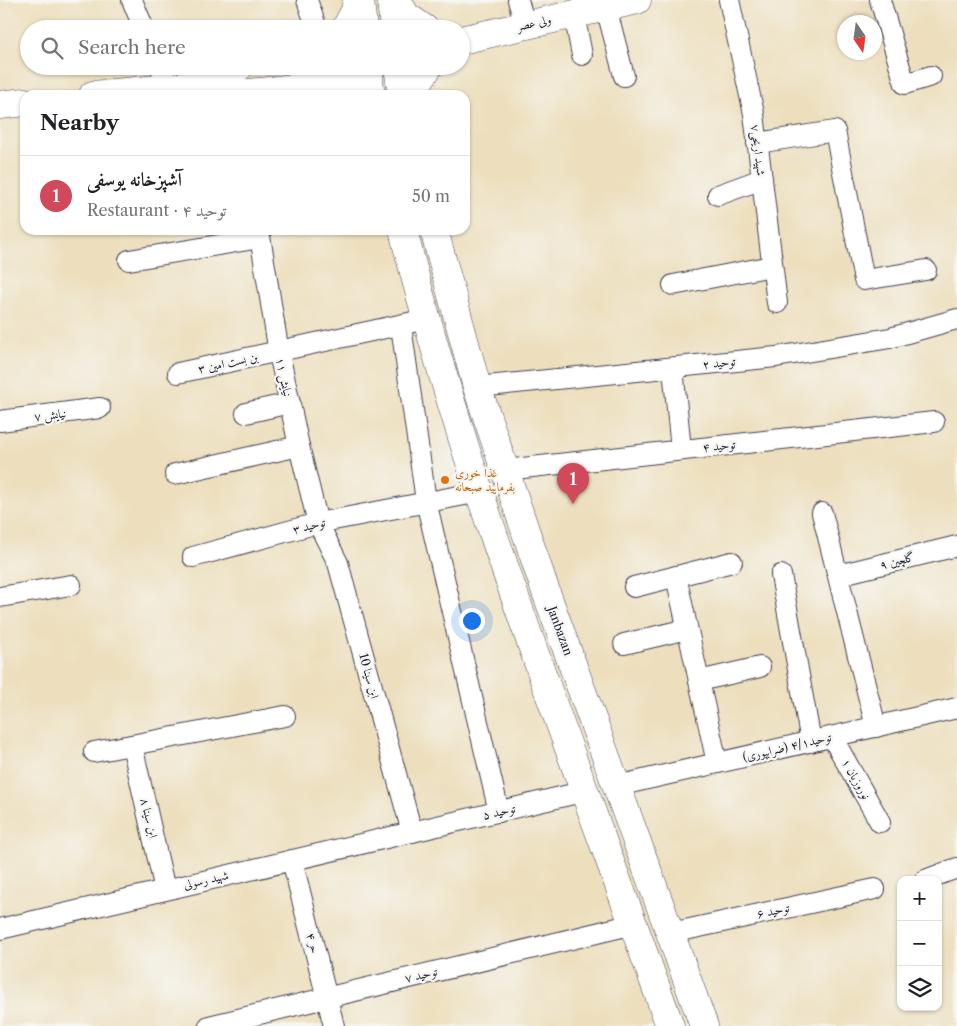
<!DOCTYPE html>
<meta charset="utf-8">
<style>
:root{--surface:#fff;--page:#f6f6f6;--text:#202124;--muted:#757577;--line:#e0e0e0;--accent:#d1495b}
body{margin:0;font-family:"Libre Caslon Text",Amiri,serif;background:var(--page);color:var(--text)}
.controls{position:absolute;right:15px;bottom:15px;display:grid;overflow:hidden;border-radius:10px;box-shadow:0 1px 4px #0004}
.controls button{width:45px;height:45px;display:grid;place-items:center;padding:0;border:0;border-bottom:1px solid var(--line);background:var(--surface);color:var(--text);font:25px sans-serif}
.compass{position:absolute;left:837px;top:15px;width:45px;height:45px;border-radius:50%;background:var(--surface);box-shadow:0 1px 4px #0004;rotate:167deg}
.you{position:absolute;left:471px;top:620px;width:18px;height:18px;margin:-12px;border:4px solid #fff;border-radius:50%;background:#1a73e8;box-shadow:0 0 0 8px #1a73e833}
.badge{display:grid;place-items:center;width:32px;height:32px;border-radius:50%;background:var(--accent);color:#fff;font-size:16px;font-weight:700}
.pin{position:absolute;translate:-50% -41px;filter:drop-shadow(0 1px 2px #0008)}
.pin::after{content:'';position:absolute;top:26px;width:18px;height:15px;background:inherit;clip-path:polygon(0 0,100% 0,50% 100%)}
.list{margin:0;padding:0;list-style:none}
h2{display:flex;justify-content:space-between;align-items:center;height:65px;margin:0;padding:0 20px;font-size:21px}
h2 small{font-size:16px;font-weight:400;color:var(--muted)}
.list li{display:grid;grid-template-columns:32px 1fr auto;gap:15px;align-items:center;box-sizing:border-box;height:80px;padding:0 20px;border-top:1px solid var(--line)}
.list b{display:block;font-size:19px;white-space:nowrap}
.list p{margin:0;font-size:16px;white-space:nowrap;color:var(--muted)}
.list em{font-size:16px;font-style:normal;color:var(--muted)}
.icon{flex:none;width:28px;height:28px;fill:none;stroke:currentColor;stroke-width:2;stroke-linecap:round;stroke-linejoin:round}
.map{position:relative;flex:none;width:957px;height:1026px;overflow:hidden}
.search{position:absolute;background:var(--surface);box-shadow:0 1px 4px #0004;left:20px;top:20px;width:450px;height:55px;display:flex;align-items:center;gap:12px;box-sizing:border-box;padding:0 18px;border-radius:28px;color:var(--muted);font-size:19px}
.panel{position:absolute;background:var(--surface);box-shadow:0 1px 4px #0004;left:20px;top:90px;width:450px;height:145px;border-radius:15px}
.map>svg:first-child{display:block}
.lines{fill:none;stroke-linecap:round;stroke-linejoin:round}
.minor-casing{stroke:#403e4e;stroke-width:22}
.secondary-casing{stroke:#403e4e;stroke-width:29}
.trunk-casing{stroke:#403e4e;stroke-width:29}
.minor{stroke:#fff;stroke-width:20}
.secondary{stroke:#fff;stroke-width:28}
.trunk{stroke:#fff;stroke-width:28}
.food-dot{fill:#e8710a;stroke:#f6f6f2;stroke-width:2}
.labels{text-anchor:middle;stroke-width:4.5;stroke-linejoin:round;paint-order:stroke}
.street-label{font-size:12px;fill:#22223b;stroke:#f6f6f2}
.food-label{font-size:12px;fill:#c56008;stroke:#f6f6f2;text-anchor:start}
</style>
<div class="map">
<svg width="957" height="1026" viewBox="0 0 957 1026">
<rect width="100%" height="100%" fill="#f6f6f2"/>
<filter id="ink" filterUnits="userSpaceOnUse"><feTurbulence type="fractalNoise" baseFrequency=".02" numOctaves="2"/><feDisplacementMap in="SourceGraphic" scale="10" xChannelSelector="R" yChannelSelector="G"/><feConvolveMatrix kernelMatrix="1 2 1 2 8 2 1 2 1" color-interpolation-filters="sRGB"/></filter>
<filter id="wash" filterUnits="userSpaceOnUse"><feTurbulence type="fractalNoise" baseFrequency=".0096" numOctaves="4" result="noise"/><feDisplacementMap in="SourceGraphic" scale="20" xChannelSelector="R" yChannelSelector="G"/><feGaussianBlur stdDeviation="1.12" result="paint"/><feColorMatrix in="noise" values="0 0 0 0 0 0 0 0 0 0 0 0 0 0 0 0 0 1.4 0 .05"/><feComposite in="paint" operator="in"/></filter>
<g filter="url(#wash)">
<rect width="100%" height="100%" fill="#eddfbd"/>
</g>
<g filter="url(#ink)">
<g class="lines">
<defs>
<g id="minor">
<path d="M132,0L144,29"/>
<path d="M307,0L317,29"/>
<path d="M518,0L525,25"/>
<path d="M729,0L754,114L777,303"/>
<path d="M880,0L905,84L931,76"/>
<path d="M606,7L624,76"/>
<path d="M574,14L582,55"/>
<path d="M160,66L169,88"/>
<path d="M757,143L835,131L864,280L926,270"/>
<path d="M718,195L762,179"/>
<path d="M259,230L279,353L299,446L318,523L338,563L412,832"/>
<path d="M129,260L260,238"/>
<path d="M673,285L772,266"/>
<path d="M401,326L426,501L499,812"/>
<path d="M673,368L681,450"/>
<path d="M178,373L413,322"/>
<path d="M477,387L776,357L890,338L957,319"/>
<path d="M246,413L290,403"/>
<path d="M0,421L100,408"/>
<path d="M505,470L934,422"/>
<path d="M175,474L299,446"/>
<path d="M822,513L876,727"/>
<path d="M193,557L318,523L480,492"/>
<path d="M781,575L811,742"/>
<path d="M838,575L957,546"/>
<path d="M676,576L717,763"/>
<path d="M634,587L732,562"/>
<path d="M0,597L71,585"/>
<path d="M624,644L687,629"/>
<path d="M699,681L760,667"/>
<path d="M832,737L880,822"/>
<path d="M132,745L165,890"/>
<path d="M94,752L285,716"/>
<path d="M617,786L957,708"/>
<path d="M292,860L334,1026"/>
<path d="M925,880L957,868"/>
<path d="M0,929L586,791"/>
<path d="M671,933L875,889"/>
<path d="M209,1026L634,924"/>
</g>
<g id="secondary">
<path d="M397,0L406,16L425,29"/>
<path d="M345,29L355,11L357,0"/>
<path d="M461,40L637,0"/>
<path d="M179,87C235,103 310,84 369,76"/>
<path d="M93,95L179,87L240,66"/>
<path d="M413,95L415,87L429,66"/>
<path d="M0,105L25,102"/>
</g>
<g id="trunk">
<path d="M360,0L363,29"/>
<path d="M391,0L394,29"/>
<path d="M367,66L371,95"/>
<path d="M398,66L402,95"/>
<path d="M403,230C471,501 576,763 670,1026"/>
<path d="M434,230L477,387L546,592L704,1026"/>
</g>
</defs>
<use href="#minor" class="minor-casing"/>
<use href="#secondary" class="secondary-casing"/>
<use href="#trunk" class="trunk-casing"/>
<use href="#minor" class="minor"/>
<use href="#secondary" class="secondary"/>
<use href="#trunk" class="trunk"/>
</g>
</g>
<circle class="food-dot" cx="445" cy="480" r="5"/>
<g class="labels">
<g class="street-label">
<text transform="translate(534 23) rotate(-13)" y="4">ولی عصر</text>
<text transform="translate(758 150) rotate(83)" y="4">شهید اریحی۷</text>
<text transform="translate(228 363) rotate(-12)" y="4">بن بست امین ۳</text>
<text transform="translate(719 363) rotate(-6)" y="4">توحید ۲</text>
<text transform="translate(284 377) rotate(78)" y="4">نیایش ۱۱</text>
<text transform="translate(50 415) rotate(-7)" y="4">نیایش ۷</text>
<text transform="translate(719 446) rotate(-6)" y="4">توحید ۴</text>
<text transform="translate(309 526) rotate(-14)" y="4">توحید ۳</text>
<text transform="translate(897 561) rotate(-14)" y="4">گلچین ۹</text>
<text transform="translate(560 631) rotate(70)" y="4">Janbazan</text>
<text transform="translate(369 676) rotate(75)" y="4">ابن سینا 10</text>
<text transform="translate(787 747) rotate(-13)" y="4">توحید۴/۱ (ضرابپوری)</text>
<text transform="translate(856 779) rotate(60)" y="4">نوروزیان ۱</text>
<text transform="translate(499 812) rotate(-13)" y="4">توحید ۵</text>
<text transform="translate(149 818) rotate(77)" y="4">ابن سینا ۸</text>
<text transform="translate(206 880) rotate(-13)" y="4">شهید رسولی</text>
<text transform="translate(773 911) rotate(-12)" y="4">توحید ۶</text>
<text transform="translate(313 943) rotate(76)" y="4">حر ۴</text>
<text transform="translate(421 975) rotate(-13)" y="4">توحید ۷</text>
</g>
<g class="food-label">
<text x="455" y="477">غذا خوری<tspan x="455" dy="14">بفرمایید صبحانه</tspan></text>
</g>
</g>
</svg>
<div class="controls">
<button>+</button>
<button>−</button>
<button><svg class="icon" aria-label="layers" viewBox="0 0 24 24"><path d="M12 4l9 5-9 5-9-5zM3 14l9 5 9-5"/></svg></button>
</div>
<svg class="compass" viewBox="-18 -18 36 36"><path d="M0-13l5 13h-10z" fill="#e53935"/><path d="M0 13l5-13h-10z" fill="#757577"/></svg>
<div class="you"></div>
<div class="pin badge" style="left:573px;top:504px">1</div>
<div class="search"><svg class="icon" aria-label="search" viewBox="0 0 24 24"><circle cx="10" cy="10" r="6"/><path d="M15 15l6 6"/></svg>Search here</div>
<section class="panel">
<h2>Nearby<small></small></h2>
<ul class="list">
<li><span class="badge">1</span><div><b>آشپزخانه یوسفی</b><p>Restaurant · توحید ۴</p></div><em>50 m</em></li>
</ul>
</section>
</div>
